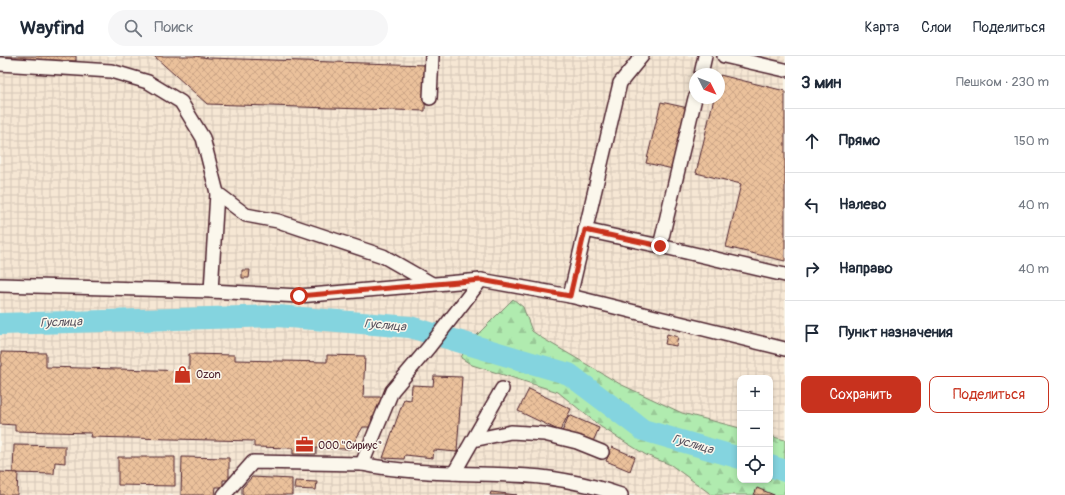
<!DOCTYPE html>
<html lang="ru">
<meta charset="utf-8">
<style>
:root{--surface:#fff;--page:#f6f6f7;--text:#1f2937;--muted:#747a83;--line:#e0e1e3;--accent:#c8321e}
body{margin:0;font-family:Pangolin,sans-serif;background:var(--page);color:var(--text)}
.controls{position:absolute;right:12px;bottom:12px;display:grid;overflow:hidden;border-radius:8px;box-shadow:0 2px 6px #0003}
.controls button{width:36px;height:36px;display:grid;place-items:center;padding:0;border:0;border-bottom:1px solid var(--line);background:var(--surface);color:var(--text);font:20px sans-serif}
.compass{position:absolute;left:689px;top:12px;width:36px;height:36px;border-radius:50%;background:var(--surface);box-shadow:0 2px 6px #0003;rotate:132deg}
.stop{position:absolute;width:12px;height:12px;margin:-9px;border:3px solid #c8321e;border-radius:50%;background:#fff}
.stop.end{background:#c8321e;border-color:#fff;box-shadow:0 1px 4px #0008}
.list{margin:0;padding:0;list-style:none}
h2{display:flex;justify-content:space-between;align-items:center;height:52px;margin:0;padding:0 16px;font-size:17px}
h2 small{font-size:13px;font-weight:400;color:var(--muted)}
.list li{display:grid;grid-template-columns:26px 1fr auto;gap:12px;align-items:center;box-sizing:border-box;height:64px;padding:0 16px;border-top:1px solid var(--line)}
.list b{display:block;font-size:15px;white-space:nowrap}
.list em{font-size:13px;font-style:normal;color:var(--muted)}
.actions{display:flex;gap:8px;padding:12px 16px}
.actions a{flex:1;padding:9px 0;border:1px solid var(--accent);border-radius:8px;text-align:center;font-size:14px;color:var(--accent)}
.actions .main{background:var(--accent);color:#fff}
.icon{flex:none;width:22px;height:22px;fill:none;stroke:currentColor;stroke-width:2;stroke-linecap:round;stroke-linejoin:round}
.map{position:relative;flex:none;width:785px;height:439px;overflow:hidden}
header{display:flex;align-items:center;gap:24px;box-sizing:border-box;height:56px;padding:0 20px;background:var(--surface);border-bottom:1px solid var(--line)}
header strong{font-size:19px}
nav{display:flex;gap:22px;margin-inline-start:auto;font-size:14px}
.search{width:280px;height:36px;background:var(--page);display:flex;align-items:center;gap:10px;box-sizing:border-box;padding:0 14px;border-radius:22px;color:var(--muted);font-size:15px}
main{display:flex}
aside{flex:1;background:var(--surface)}
.map>svg:first-child{display:block}
.industrial{fill:url(#industrial-grid);fill-rule:evenodd}
.forest{fill:url(#forest-firs);stroke:#7d856d}
.lines{fill:none;stroke-linecap:round;stroke-linejoin:round}
.river{stroke:#84d4df;stroke-width:22}
.building{fill:url(#building-cross-hatch);stroke:#4a1f2b}
.minor-casing{stroke:#4a1f2b;stroke-width:16}
.minor{stroke:#fbf7ec;stroke-width:13}
.route{stroke:#c8321e;stroke-width:5}
.labels{text-anchor:middle;stroke-width:3;stroke-linejoin:round;paint-order:stroke}
.poi-label{font-size:11px;fill:#4a1f2b;stroke:#fbf7ec;text-anchor:start}
.water-label{font-size:12px;font-style:italic;fill:#5b5561;stroke:#fbf7ec}
</style>
<header>
<strong>Wayfind</strong>
<div class="search"><svg class="icon" aria-label="search" viewBox="0 0 24 24"><circle cx="10" cy="10" r="6"/><path d="M15 15l6 6"/></svg>Поиск</div>
<nav><a>Карта</a><a>Слои</a><a>Поделиться</a></nav>
</header>
<main>
<div class="map">
<svg width="785" height="439" viewBox="0 0 785 439">
<defs>
<pattern id="industrial-grid" width="8" height="8" patternUnits="userSpaceOnUse"><rect width="8" height="8" fill="#f6e7d4"/><path d="M0 4h8M4 0v8" fill="none" stroke="#d4c6b6"/></pattern>
<pattern id="forest-firs" width="22" height="20" patternUnits="userSpaceOnUse"><rect width="22" height="20" fill="#b0ebaf"/><path d="M5 1l3.5 6h-7zM16 11l3.5 6h-7z" fill="#99c997"/></pattern>
<pattern id="building-cross-hatch" width="8" height="8" patternUnits="userSpaceOnUse"><rect width="8" height="8" fill="#ebc19b"/><path d="M0 0l8 8M0 8l8-8" fill="none" stroke="#cba586"/></pattern>
</defs>
<rect width="100%" height="100%" fill="#fbf7ec"/>
<filter id="ink" filterUnits="userSpaceOnUse"><feTurbulence type="fractalNoise" baseFrequency=".025" numOctaves="2"/><feDisplacementMap in="SourceGraphic" scale="8" xChannelSelector="R" yChannelSelector="G"/><feConvolveMatrix kernelMatrix="1 2 1 2 8 2 1 2 1" color-interpolation-filters="sRGB"/></filter>
<g filter="url(#ink)">
<path class="industrial" d="M0,0H785V439H0ZM695,18H719V42H695ZM740,322H770V424H740Z"/>
<path class="forest" d="M513,243L523,251L532,275L542,282L620,328L682,357L740,372V424H770V380L785,384V439H712L671,409L646,399L601,371L558,336L472,309L461,302L466,290Z"/>
<g class="lines">
<g class="river">
<path d="M0,268L277,260L410,271L569,318L643,374L740,402"/>
<path d="M770,410L785,415"/>
</g>
</g>
<g class="building">
<path d="M0,0H76V5L0,2Z"/>
<path d="M154,0H195L209,2L426,9L425,55L207,48Z"/>
<path d="M720,19L785,35V205L726,191L741,128L696,117L714,42H719Z"/>
<path d="M661,46L688,52L673,113L646,107Z"/>
<path d="M242,214H250L249,222H242Z"/>
<path d="M667,278L678,281L676,290L665,288Z"/>
<path d="M1,296L46,297V311L189,315V298L235,299V304L327,306V299L365,300L363,341H382L375,361H372L371,371H363L350,393L316,392V398H293V392L254,391V385L90,381L91,377L15,375V369L0,368V310H1Z"/>
<path d="M434,320L462,321L457,396L434,394L433,402L405,399L404,403L383,402L404,343L411,344L412,329L433,330Z"/>
<path d="M529,333L571,353L560,375L518,355Z"/>
<path d="M569,359L599,372L592,388L562,376Z"/>
<path d="M14,389L65,390V407L55,406L54,418L13,417Z"/>
<path d="M612,391L635,401L630,415L606,405Z"/>
<path d="M118,401H175V430L118,429Z"/>
<path d="M182,401L229,402V424H223V431H216L215,439H181Z"/>
<path d="M0,416L18,417L17,439H0Z"/>
<path d="M252,421L292,423V439H242V432Z"/>
<path d="M295,425L317,426L316,434L294,433Z"/>
<path d="M757,432L774,439H754Z"/>
<path d="M491,436L517,439H490Z"/>
</g>
<g class="lines">
<defs>
<g id="minor">
<path d="M724,0L785,14"/>
<path d="M0,8L111,15L148,26L181,46L203,82L217,137L211,235"/>
<path d="M701,18L705,0"/>
<path d="M430,42L432,0"/>
<path d="M217,137L246,159L278,165L383,200L432,228"/>
<path d="M585,174L660,190L695,42"/>
<path d="M660,190L785,219"/>
<path d="M0,229L211,235L299,240L481,224"/>
<path d="M570,240L620,27L642,0"/>
<path d="M473,384L511,376L544,378L577,386L602,396"/>
<path d="M362,408C411,418 461,417 511,419C548,420 586,427 621,439"/>
<path d="M454,417L502,333"/>
<path d="M224,439L253,406L362,408L392,335L429,291L481,224L570,240L785,293"/>
</g>
</defs>
<use href="#minor" class="minor-casing"/>
<use href="#minor" class="minor"/>
</g>
</g>
<g class="lines" filter="url(#ink)">
<path class="route" d="M299,240L481,224L570,240L585,174L660,190"/>
</g>
<defs>
<symbol id="shop-bare" viewBox="-9 -9 18 18"><path d="M-5-2.5h2.3a2.7 3.5 0 0 1 5.4 0H5L5.5 6h-11ZM-1.5-2.5h3a1.5 2.3 0 0 0-3 0Z" fill="#c8321e" stroke="#fbf7ec" stroke-width="2.5" paint-order="stroke"/></symbol>
<symbol id="office-bare" viewBox="-9 -9 18 18"><path d="M-6-3h4V-5.5h4V-3h4V5H-6ZM-1-4.5V-3h2v-1.5ZM-6 0V1H6V0Z" fill="#c8321e" stroke="#fbf7ec" stroke-width="2.5" paint-order="stroke"/></symbol>
</defs>
<g fill-rule="evenodd">
<use href="#shop-bare" x="170" y="306" width="25" height="25"/>
<use href="#office-bare" x="292" y="376" width="25" height="25"/>
</g>
<g class="labels">
<g class="poi-label">
<text x="196" y="322">Ozon</text>
<text x="318" y="393">ООО "Сириус"</text>
</g>
<g class="water-label">
<text transform="translate(61 266) rotate(-2)" y="4">Гуслица</text>
<text transform="translate(385 269) rotate(5)" y="4">Гуслица</text>
<text transform="translate(693 388) rotate(16)" y="4">Гуслица</text>
</g>
</g>
</svg>
<div class="controls">
<button>+</button>
<button>−</button>
<button><svg class="icon" aria-label="locate" viewBox="0 0 24 24"><circle cx="12" cy="12" r="6"/><path d="M12 2v4M12 18v4M2 12h4M18 12h4"/></svg></button>
</div>
<svg class="compass" viewBox="-18 -18 36 36"><path d="M0-13l5 13h-10z" fill="#e53935"/><path d="M0 13l5-13h-10z" fill="#747a83"/></svg>
<div class="stop" style="left:299px;top:240px"></div>
<div class="stop end" style="left:660px;top:190px"></div>
</div>
<aside>
<h2>3 мин<small>Пешком · 230 m</small></h2>
<ul class="list">
<li><svg class="icon" aria-label="ahead" viewBox="0 0 24 24"><path d="M12 20V5M6 11l6-6 6 6"/></svg><div><b>Прямо</b></div><em>150 m</em></li>
<li><svg class="icon" aria-label="left" viewBox="0 0 24 24"><path d="M17 20v-9H6M10 6l-5 5 5 5"/></svg><div><b>Налево</b></div><em>40 m</em></li>
<li><svg class="icon" aria-label="right" viewBox="0 0 24 24"><path d="M7 20v-9h11M14 6l5 5-5 5"/></svg><div><b>Направо</b></div><em>40 m</em></li>
<li><svg class="icon" aria-label="arrive" viewBox="0 0 24 24"><path d="M6 21V4h12l-3 4 3 4H6"/></svg><div><b>Пункт назначения</b></div></li>
</ul>
<div class="actions"><a class="main">Сохранить</a><a>Поделиться</a></div>
</aside>
</main>
